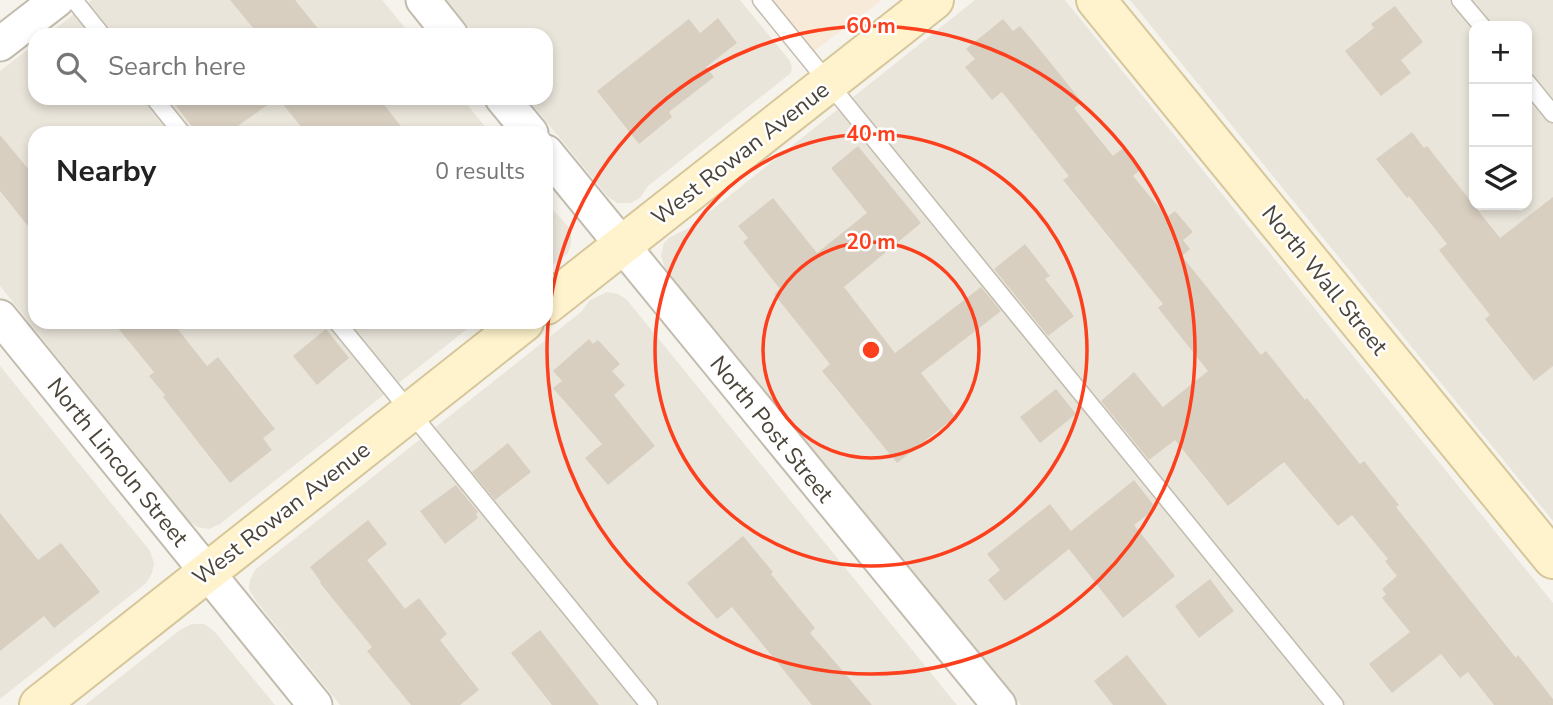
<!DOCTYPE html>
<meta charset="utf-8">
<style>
:root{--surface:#fff;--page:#f2f2f2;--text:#222;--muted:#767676;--line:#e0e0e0}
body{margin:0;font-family:"Nunito Sans",sans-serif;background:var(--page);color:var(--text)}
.controls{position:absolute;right:21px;top:21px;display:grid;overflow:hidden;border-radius:14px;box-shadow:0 4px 10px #0003}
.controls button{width:63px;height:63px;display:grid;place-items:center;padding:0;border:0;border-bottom:2px solid var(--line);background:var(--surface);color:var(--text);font:35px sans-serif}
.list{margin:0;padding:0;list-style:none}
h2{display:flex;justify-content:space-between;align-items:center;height:91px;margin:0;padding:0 28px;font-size:30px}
h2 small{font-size:23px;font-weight:400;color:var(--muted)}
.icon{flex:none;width:38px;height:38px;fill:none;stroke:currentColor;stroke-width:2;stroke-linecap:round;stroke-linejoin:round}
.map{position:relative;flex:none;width:1553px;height:705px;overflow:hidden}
.search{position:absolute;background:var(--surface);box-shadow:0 4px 10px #0003;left:28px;top:28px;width:525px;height:77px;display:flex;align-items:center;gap:18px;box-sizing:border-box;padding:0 24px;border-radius:21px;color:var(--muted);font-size:26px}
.panel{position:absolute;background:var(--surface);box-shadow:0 4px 10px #0003;left:28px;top:126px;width:525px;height:203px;border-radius:21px}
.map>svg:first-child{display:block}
.residential{fill:#eae5da;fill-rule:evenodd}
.commercial{fill:#f7ead8}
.building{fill:#d8cfc1}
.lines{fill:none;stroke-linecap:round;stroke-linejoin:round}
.lane-casing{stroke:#c2bbae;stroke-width:19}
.street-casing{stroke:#c2bbae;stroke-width:37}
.secondary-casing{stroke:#d6c79b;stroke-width:42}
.lane{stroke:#fff;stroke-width:16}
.street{stroke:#fff;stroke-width:33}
.secondary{stroke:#fff3cd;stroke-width:38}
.ring{fill:none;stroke:#fc3f1d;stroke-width:3.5}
.labels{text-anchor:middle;stroke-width:5;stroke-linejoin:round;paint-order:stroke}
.street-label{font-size:23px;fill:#4b4439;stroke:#fff}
.centre{fill:#fc3f1d;stroke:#fff;stroke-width:3.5}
.ring-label{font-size:21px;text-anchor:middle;font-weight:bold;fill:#fc3f1d;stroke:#fff;stroke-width:5;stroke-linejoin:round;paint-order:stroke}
</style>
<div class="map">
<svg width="1553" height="705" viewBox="0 0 1553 705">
<rect width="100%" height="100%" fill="#f6f3ec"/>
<g class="residential">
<path d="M92,0H382L411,35H47Z"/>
<path d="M447,0H740L790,61L792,66L791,73L648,186L640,198L630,203H617L608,197L527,98H546V35H475Z"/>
<path d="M975,0H1065L1553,603V705H1021L666,271L661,256L664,243L670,237L689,228Z"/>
<path d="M1130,0H1553V521ZM1474,26H1527V205H1474Z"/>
<path d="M35,44V98H462L490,133H35V322H476L220,524L209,529L197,527L189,521L0,286V71Z"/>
<path d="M546,202L571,230V243L568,253L556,263L546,268Z"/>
<path d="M607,292L618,294L627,300L957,705H340L256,601L249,589L250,580L255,570L581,312L590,300Z"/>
<path d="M0,366L150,551L154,563L152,573L146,583L0,699Z"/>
<path d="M192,624H204L214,631L275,705H85L180,630Z"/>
</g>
<path class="commercial" d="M769,0H882L814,51L808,48Z"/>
<g class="building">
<path d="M230,0H295L323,35H259Z"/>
<path d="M1395,6L1423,42L1401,60L1411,73L1381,96L1345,51L1374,28L1371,24Z"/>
<path d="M718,18L737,43L706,67L714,77L669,112L672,117L639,144L597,91L689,19L700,33Z"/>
<path d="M1003,19L1013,31L1020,26L1037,46L1082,102L1074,108L1113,156L1123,148L1140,170L1133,176L1167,217L1175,211L1193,232L1183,240L1190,249L1182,256L1261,355L1266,351L1305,400L1307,398L1360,464L1364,461L1399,505L1396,507L1516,658L1518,655L1553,699V705H1494L1468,672L1460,678L1441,654L1392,693L1369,664L1410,632L1382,598L1386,594L1382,589L1397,576L1385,561L1388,559L1352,515L1338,526L1284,462L1228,506L1175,440L1149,460L1101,401L1134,372L1163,407L1208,371L1158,308L1163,304L1063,180L1069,176L1002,92L992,100L965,67L975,59L966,49Z"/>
<path d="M170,98H277L228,133H197Z"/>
<path d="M278,98H379L406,133H306Z"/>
<path d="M1412,132L1424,148L1427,146L1500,238L1553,197V366L1534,381L1485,319L1490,315L1439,250L1447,244L1409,196L1407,198L1376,159Z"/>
<path d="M0,135L35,177V235L0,191Z"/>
<path d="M858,146L921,223L844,287L895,353L981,287L1001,311L921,373L955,417L897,463L822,371L830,364L774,294L780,289L743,242L748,238L738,226L773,198L817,253L867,213L831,168Z"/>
<path d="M1025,244L1050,276L1045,279L1074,316L1048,336L994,269Z"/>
<path d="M113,322H172L207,366L218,357L275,429L263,438L272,450L230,483L163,397L165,395L149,376L154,372Z"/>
<path d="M326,329L349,358L317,385L293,356Z"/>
<path d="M589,339L593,344L598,340L620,364L612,371L625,385L614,395L655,446L608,485L585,458L602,444L553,388L562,381L553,371Z"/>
<path d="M1056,389L1076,414L1040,443L1020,417Z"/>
<path d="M508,443L531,472L495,500L472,472Z"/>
<path d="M1134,480L1156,508L1134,525L1175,576L1123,618L1069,549L1005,601L988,580L1000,570L987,554L1050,504L1071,531Z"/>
<path d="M456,485L478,512L476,514L478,518L445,544L420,511Z"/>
<path d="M0,513L38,560L61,543L100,592L54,628L44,616L0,651Z"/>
<path d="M368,520L387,544L367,560L405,609L419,598L447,634L440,640L479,690L460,705H411L367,651L372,647L320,583L321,582L310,567Z"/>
<path d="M743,536L773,572L771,574L815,628L810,633L872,705H812L732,607L717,619L687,583Z"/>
<path d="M1210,579L1234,611L1199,638L1175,606Z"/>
<path d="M540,630L599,705H552L511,653Z"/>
<path d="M1127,655L1167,705H1113L1094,681Z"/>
</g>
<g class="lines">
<defs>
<g id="lane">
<path d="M74,0L102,35"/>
<path d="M761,0L1335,705"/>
<path d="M1460,0L1482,26"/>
<path d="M1527,82L1553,114"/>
<path d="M154,98L182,133"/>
<path d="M337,322L649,705"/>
</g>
<g id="street">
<path d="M423,0L451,35"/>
<path d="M0,44L57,0"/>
<path d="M502,98L531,133"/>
<path d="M546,152L999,705"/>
<path d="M0,317L315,705"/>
</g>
<g id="secondary">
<path d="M1096,0L1553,559"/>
<path d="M546,305L934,0"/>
<path d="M39,705L524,322"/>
</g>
</defs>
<use href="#lane" class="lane-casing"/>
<use href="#street" class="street-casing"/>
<use href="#secondary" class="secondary-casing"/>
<use href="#lane" class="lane"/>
<use href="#street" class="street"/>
<use href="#secondary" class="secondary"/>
</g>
<g class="ring">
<circle cx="871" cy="350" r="108"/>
<circle cx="871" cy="350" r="216"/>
<circle cx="871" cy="350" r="324"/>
</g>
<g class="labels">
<g class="street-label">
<text transform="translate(740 153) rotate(-38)" y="8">West Rowan Avenue</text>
<text transform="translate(1325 280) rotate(51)" y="8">North Wall Street</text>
<text transform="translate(772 429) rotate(51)" y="8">North Post Street</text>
<text transform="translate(118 462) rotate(51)" y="8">North Lincoln Street</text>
<text transform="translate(281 513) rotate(-38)" y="8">West Rowan Avenue</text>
</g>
</g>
<circle cx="871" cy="350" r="10" class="centre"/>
<g class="ring-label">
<text x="871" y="33">60 m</text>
<text x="871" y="141">40 m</text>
<text x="871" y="249">20 m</text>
</g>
</svg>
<div class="controls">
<button>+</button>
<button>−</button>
<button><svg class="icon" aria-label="layers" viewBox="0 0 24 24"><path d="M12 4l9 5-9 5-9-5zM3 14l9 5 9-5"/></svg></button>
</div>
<div class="search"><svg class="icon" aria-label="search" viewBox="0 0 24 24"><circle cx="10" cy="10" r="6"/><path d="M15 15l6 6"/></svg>Search here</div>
<section class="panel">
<h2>Nearby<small>0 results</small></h2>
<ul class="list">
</ul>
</section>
</div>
